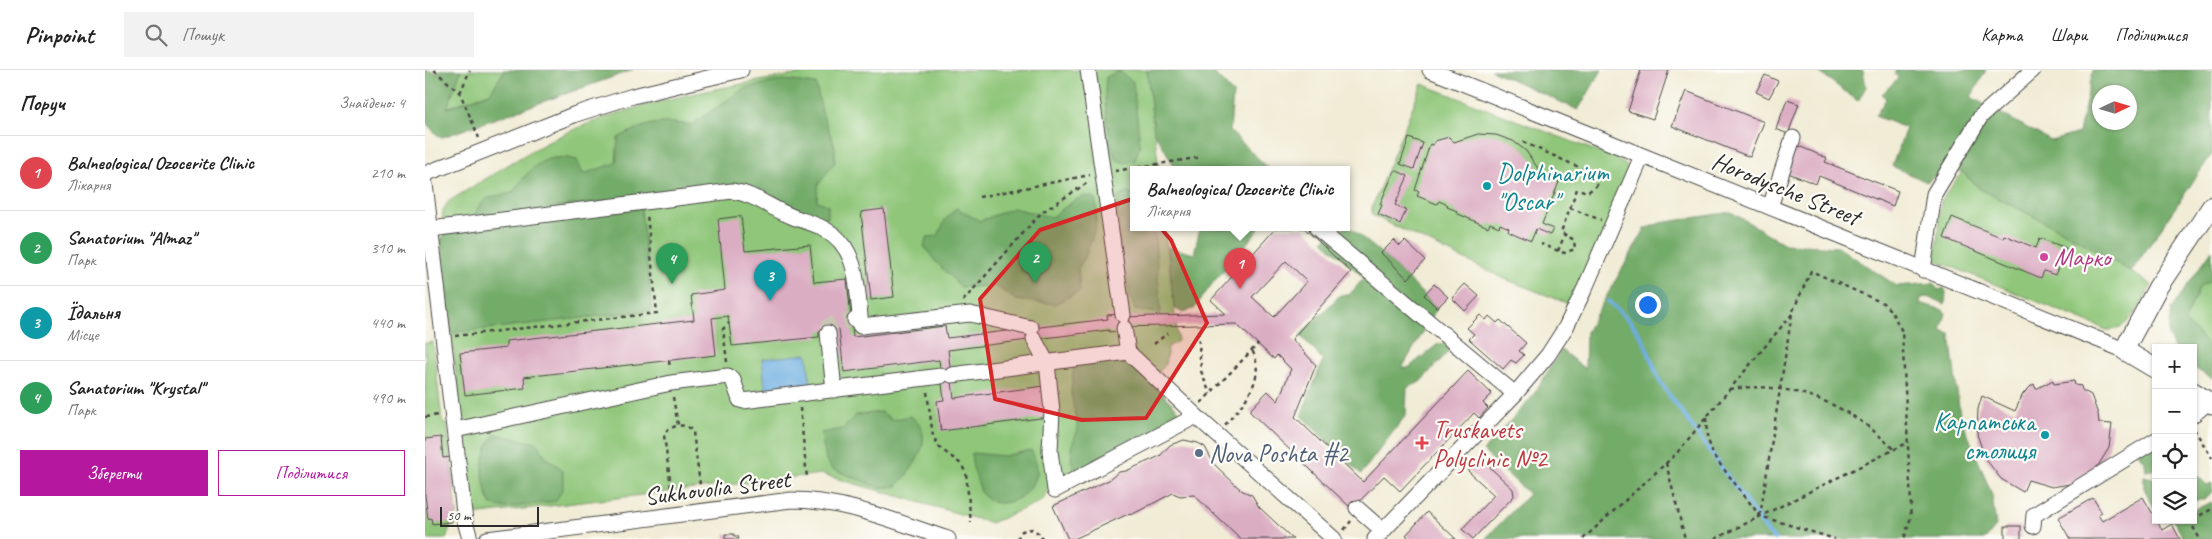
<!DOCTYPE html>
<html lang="uk">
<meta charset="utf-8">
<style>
:root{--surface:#fff;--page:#f2f2f2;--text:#222;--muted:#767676;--line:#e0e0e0;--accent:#b5179e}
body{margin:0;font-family:Caveat,sans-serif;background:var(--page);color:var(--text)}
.controls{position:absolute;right:15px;bottom:15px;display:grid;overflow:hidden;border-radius:0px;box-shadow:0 1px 4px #0004}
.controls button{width:45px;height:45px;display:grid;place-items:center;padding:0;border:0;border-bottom:1px solid var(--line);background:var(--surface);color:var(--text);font:25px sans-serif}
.compass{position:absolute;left:1667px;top:15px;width:45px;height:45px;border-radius:50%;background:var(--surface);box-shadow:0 1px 4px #0004;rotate:86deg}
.scale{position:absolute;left:15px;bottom:12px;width:99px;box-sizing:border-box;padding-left:5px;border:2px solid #2b2b2b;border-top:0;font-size:14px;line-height:18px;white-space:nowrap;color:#2b2b2b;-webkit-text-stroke:4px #fdfcf7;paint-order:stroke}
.you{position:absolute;left:1222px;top:234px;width:18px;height:18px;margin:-12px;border:4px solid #fff;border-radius:50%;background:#1a73e8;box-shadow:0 0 0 8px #1a73e833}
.badge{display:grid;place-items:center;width:32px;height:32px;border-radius:50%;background:var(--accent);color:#fff;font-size:16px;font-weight:700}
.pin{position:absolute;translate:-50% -41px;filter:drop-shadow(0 1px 2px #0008)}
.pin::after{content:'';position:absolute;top:26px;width:18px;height:15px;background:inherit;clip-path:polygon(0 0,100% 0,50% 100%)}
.popup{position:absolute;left:705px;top:96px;width:220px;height:65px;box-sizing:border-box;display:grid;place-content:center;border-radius:0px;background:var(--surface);filter:drop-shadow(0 1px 4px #0005);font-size:16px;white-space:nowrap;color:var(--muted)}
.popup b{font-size:19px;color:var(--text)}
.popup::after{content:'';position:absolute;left:50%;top:100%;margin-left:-10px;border:10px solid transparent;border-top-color:var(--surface)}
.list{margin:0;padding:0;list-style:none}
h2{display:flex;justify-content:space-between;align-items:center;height:65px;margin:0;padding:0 20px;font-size:21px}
h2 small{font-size:16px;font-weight:400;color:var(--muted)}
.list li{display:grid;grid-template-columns:32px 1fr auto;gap:15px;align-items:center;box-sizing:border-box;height:75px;padding:0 20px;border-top:1px solid var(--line)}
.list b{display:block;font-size:19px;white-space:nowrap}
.list p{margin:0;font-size:16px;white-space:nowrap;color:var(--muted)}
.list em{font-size:16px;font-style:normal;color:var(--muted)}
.actions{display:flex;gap:10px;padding:15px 20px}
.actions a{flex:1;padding:11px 0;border:1px solid var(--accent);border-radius:0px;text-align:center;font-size:18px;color:var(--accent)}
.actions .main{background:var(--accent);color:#fff}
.icon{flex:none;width:28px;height:28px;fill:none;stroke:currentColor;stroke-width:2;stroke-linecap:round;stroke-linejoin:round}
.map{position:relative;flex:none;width:1787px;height:469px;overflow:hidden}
header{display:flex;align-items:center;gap:30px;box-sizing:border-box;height:70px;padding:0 25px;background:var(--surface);border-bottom:1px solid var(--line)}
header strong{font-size:24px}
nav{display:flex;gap:28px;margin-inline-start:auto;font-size:18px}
.search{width:350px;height:45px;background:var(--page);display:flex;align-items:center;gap:12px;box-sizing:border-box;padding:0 18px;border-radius:0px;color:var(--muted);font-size:19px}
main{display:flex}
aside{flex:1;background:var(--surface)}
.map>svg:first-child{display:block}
.green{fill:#8fc679;stroke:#5d7852}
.forest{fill:#73ab69;stroke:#4f6b4a;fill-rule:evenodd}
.water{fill:#6daee1;stroke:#4c6c86}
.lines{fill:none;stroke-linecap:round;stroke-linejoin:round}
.stream{stroke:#6daee1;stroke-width:4}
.building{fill:#dbadc3;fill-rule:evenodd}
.minor-tunnel{stroke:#c9c5b4;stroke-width:15;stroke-dasharray:15 8;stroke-linecap:butt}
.minor-casing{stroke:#494845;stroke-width:17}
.major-casing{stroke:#494845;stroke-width:21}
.path{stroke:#494845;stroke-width:2.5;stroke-dasharray:4 4;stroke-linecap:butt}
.minor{stroke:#fff;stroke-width:15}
.major{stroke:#fff;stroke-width:19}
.marked{fill:#d62828;fill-opacity:0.2;stroke:#d62828;stroke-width:4;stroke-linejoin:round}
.culture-dot{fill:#0f9aa8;stroke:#fdfcf7;stroke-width:2}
.hotel-dot{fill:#d1479c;stroke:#fdfcf7;stroke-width:2}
.health-dot{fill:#e0444e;stroke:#fdfcf7;stroke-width:2}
.service-dot{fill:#5c6f8a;stroke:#fdfcf7;stroke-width:2}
.labels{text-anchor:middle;stroke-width:4.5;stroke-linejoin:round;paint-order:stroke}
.culture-label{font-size:25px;fill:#0d838f;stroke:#fdfcf7;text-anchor:start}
.street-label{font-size:25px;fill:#2b2b2b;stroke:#fdfcf7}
.hotel-label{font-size:25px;fill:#b23c85;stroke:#fdfcf7;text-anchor:start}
.health-label{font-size:25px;fill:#be3a42;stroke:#fdfcf7;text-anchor:start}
.service-label{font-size:25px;fill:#4e5e75;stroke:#fdfcf7;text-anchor:start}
</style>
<header>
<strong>Pinpoint</strong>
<div class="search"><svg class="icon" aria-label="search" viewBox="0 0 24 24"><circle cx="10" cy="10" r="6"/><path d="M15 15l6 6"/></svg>Пошук</div>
<nav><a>Карта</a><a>Шари</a><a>Поділитися</a></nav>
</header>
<main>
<aside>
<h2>Поруч<small>Знайдено: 4</small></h2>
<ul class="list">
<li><span class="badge" style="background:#e0444e">1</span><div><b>Balneological Ozocerite Clinic</b><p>Лікарня</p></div><em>210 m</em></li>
<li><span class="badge" style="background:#2e9e5b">2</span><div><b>Sanatorium &quot;Almaz&quot;</b><p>Парк</p></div><em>310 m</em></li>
<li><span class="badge" style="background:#0f9aa8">3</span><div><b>Їдальня</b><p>Місце</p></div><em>440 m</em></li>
<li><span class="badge" style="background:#2e9e5b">4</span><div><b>Sanatorium &quot;Krystal&quot;</b><p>Парк</p></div><em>490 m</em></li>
</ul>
<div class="actions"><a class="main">Зберегти</a><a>Поділитися</a></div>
</aside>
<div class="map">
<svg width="1787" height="469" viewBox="0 0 1787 469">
<rect width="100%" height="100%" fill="#fdfcf7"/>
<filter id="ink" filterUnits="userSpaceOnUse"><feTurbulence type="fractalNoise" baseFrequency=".02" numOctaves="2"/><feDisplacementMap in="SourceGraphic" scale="10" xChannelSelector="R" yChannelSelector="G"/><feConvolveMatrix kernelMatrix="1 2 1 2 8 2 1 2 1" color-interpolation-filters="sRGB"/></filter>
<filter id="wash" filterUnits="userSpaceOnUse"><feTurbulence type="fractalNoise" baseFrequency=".0096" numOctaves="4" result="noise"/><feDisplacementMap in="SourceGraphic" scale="20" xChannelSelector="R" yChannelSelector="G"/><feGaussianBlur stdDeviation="1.12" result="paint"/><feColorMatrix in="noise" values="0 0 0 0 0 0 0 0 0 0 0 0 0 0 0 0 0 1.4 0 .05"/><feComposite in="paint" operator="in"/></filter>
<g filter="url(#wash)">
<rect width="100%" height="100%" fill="#f1ecd6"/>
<g class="green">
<path d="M36,0H80L65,23L21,38Z"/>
<path d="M398,0H722L734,100H709V158H740L753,271L743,277L740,295L726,312L758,345L625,419L617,431L566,453L396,404L47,445L16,172L18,140L24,131C67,106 110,75 157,56C234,26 317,14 398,0Z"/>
<path d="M997,14L1192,89L1205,98L1148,239L1139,232L1080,209L947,145V137Z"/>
<path d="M1537,102L1555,119L1651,168L1727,215C1717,231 1705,261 1682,260L1510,190L1516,131Z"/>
<path d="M1787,210V279L1759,251L1775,216Z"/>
<path d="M8,272L17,350L22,355L32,445L27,446V452L21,469H0V273Z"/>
</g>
<g class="forest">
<path d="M0,0L12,3L14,0H36L22,38L65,23L80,0H208L15,68L0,52Z"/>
<path d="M722,0H786L808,23L805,61L845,100H752L729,62Z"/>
<path d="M1066,0H1177L1153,40Z"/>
<path d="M1391,0H1438L1441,17L1433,31Z"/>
<path d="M1471,0H1561L1546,27L1626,71L1654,63L1668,0H1787V84L1706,202L1651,168L1555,119L1537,102L1518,99L1502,112L1467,96L1481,58L1450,46L1461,29L1457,24L1474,7L1470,5ZM1674,22H1704V52H1674Z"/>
<path d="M694,1L708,12L715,75L710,90L700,93L690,89C683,64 678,33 681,7Z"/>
<path d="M359,10L391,14L397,43L410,77V92L393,115L392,131L403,135V148C384,147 367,140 350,131C334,123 331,117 311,115L49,147C57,125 67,127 87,123C106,98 117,81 152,90L158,104L191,93L193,68C220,53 236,50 266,55L320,18Z"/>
<path d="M702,123L709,125V158H729L736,243L710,240C697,206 693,164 693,127Z"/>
<path d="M660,126L670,128L672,141L670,160L660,187L653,198L655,221L630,234L591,230L571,216L536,217L510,191L499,176L502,167L513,166L520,150L531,138L555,151L588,138L626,147L650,130Z"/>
<path d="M216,138L227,240L26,263L16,172L21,164Z"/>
<path d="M1306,142L1360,174L1413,177L1472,216L1508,213L1513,220L1519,218L1521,222L1520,234L1503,227L1496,228L1495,233L1518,240L1521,243L1516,261L1525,264L1535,345L1567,425L1571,456L1561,469H1060L1104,424L1058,381L1107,327L1136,280L1160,299L1161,262L1220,159L1235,153Z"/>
<path d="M921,154L956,183L1012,238L977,298H983L1013,274L1021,273L1024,281L995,312L982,318L981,345L936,404L876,346L898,290L875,265L915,225H924L939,208L898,171L910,158H921Z"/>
<path d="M775,158H835L787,214L769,239L756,242L749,238L743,177L769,184Z"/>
<path d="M1787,180V210L1775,216L1760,251L1787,279V309L1768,297V278H1749L1743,265L1746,239Z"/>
<path d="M701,287L758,345L651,405L646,389L648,372L653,360L646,323L649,294Z"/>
<path d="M456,342L467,350L485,346C514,365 489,398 472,416L455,418L407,399L401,390L396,363L418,359L431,345Z"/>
<path d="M70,364L112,373L121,387L138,400V418L131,431L81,438L66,435C56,411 53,387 70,364Z"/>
<path d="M1731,370V399L1721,401L1720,392L1712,382Z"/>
<path d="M606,380C609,387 613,395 612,403C608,422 588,437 568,432C564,431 559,426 556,423C553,409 545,397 547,383L579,386Z"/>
<path d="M1719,406L1731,409V442L1719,418Z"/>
<path d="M1768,406L1774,407L1782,415L1787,413V422L1779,430H1768Z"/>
<path d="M1787,432V469H1759L1748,450H1768V440Z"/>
</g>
<path class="water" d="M382,284L386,319L341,325L337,289Z"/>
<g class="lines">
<path class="stream" d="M1183,231L1205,251L1218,269L1235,312L1344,464L1350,469"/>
</g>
<g id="blocks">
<g class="building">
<path d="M1216,0H1244L1228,49L1203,41Z"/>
<path d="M1340,5L1353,11L1344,28L1331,22Z"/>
<path d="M1261,21L1339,52L1325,87L1247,56Z"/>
<path d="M1362,30L1374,34L1363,64L1351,59Z"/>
<path d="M1053,64L1071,65L1088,71L1101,81L1118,106L1134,112L1117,154L1128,159L1125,165L1111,159L1106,171L1083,161L1084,158L1075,154L1074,157L1065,153L1063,157L1031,143L1032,141L1022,137L1023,135L1014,131L1012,134L992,126L994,122L990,120L1005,74L1008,75L1010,71L1024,67L1029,72Z"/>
<path d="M984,68L998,73L989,99L975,94Z"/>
<path d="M1369,74L1402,88L1400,92L1473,121L1468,136L1394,106L1391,114L1358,101Z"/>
<path d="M970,100L983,106L970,135L981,140L975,154L953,144L957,135L955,134Z"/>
<path d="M459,139L469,227L446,230L436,142Z"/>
<path d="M316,146L320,181L385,175L389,212L422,209L428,267L520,256L522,268L683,249L682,245L696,244V247L801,244L786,230L851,158H879L926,202L867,269L891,295L870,347L938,412L1043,301L1067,324L1058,333L1063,338L1054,348L1049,343L975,421L959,406L927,439L824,341L843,321L853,331L866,299L852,285L849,289L811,254L697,257V261L684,262V260L523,280L529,328L619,316L623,347L516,361L512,331L519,330L514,290L419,302L414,259L394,261V267L307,276L303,246L287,248L291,285L99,307L100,318L40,325L35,283L81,278V271L269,250L266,225L300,220L293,149ZM861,191L882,211L849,247L827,227Z"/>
<path d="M1527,147L1578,168L1579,165L1611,178L1615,168L1641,178L1630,205L1619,201L1616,208L1519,168Z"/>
<path d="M969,170L975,176L980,171L1000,190L983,209L956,183Z"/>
<path d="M1009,214L1023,227L1012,238L999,225Z"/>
<path d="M1040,214L1054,226L1040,241L1027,228Z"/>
<path d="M1055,245L1061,250L1064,246L1072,253L1075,250L1101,273L1094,281L1099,285L1091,293L1086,290L1078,299L1044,269L1049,264L1042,258Z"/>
<path d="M1628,310L1629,314L1649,311L1650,315L1656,316L1657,320L1666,325L1673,344L1674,353L1687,354L1684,378L1671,399L1651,413L1627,417L1603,410L1598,422L1576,409L1560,388L1552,364L1553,339L1557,326L1590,341L1598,324L1605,317L1609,314L1611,319Z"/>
<path d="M16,367L18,388L25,387L32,445L27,446V452L7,454L6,448L3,449L0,425V369Z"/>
<path d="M759,370L773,373L780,377L789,394L816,420L827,425L834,437L868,469H815L769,425L755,426L748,423L708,444L701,445L649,469H643L628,436L684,410L694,402L701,401L735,386L745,375Z"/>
<path d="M1055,388L1088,419L1089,426L1048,469L1037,459L1069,425L1043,401Z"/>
<path d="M1718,427L1737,460L1747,454L1755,469H1645L1633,448L1668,428L1677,443L1673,445L1677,451Z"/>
<path d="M1002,442L1031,469H985L981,465Z"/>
<rect x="1580" y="456" width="16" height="13"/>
<path d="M300,464H309V466H313L314,469H300Z"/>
</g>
</g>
</g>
<g filter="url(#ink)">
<use href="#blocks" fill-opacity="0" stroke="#494845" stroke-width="1"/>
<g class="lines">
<path class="minor-tunnel" d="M403,263V256L411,252L430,250"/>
<defs>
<g id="minor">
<path d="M663,0L698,245"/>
<path d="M1005,0L1699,280"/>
<path d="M0,104L151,44L208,26L316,0"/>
<path d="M0,114L40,451L45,469"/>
<path d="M1345,137L1368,68"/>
<path d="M892,158L1090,324"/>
<path d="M6,159L307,121C330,124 345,138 366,146C377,151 390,153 401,160C435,178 432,223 436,256"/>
<path d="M1498,200L1509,124L1556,46L1608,0"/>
<path d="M430,250L436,256L545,244L606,258"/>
<path d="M699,258L703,282"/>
<path d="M403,263L409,320"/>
<path d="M609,269L622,293L627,341L625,381L630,420L771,346L909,469"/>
<path d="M527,305L703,282L771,346"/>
<path d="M1768,345L1783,332"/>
<path d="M30,360L246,313L303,306L308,310L315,330L318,331L516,306"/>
<path d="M932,438L958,461"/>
<path d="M1608,456L1609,445L1731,370"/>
<path d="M62,469L366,430C421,430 471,452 523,469"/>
<path d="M950,469L1090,324L1123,285L1141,257L1160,218L1217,86"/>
</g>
<g id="major">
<path d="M1731,299L1699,280L1733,217L1787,136"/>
<path d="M1768,322L1787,334"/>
</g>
</defs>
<use href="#minor" class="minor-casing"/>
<use href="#major" class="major-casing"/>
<g class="path">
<path d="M9,0L35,23L54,68"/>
<path d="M35,23L45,0"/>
<path d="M1098,72L1167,103L1172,109L1171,116L1163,122L1152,119L1136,162L1149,170L1150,179L1139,183L1116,174"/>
<path d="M690,101L777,87"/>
<path d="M554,127L665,105"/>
<path d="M1145,138L1176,150"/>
<path d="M1133,181L1140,164"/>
<path d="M538,231L616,143L665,111"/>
<path d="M773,261L776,301L785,324"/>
<path d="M30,266L232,243L222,144"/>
<path d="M729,274L743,263"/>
<path d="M244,291L245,299"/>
<path d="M302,292L298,259L304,253"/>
<path d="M1305,319C1367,310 1427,335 1470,381"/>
<path d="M502,322L508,366L515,378L536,394L541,403L546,453"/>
<path d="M248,327L253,355"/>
<path d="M776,333L833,274"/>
<path d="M375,338L382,408"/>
<path d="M0,347L13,345"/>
<path d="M1281,348L1282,366L1288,385L1335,446L1410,469"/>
<path d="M800,355C818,334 842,309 827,280"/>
<path d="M1769,359L1787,388"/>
<path d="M1241,393L1260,469"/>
<path d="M247,425L239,365L243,359C253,355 261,353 268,362L276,422"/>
<path d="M1335,446L1367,243L1386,201L1458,233L1466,241L1477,261L1486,434L1485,450L1479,469"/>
<path d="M1768,449L1787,439"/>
<path d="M1764,450L1775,469"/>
<path d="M919,460L926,451"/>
<path d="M592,469L597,461L607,459L615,464L617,469"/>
<path d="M1158,469L1251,384L1367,244"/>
<path d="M1290,469L1484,372"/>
</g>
<use href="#minor" class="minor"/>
<use href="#major" class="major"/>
</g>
</g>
<path class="marked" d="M710,128L746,170L782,253L721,348L657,350L570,329L555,229L615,160Z"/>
<g class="culture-dot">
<circle cx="1062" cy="116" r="5"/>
<circle cx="1620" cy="365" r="5"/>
</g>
<circle class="hotel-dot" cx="1619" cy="187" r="5"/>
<path class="health-dot" d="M994.5 365.5h5v5h5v5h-5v5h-5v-5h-5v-5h5z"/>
<circle class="service-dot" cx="774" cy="383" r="5"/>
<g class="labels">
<g class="culture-label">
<text x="1072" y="111">Dolphinarium<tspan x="1072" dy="29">"Oscar"</tspan></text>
<text x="1610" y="360" text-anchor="end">Карпатська<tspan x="1610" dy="29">столиця</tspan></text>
</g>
<g class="street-label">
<text transform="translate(1361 118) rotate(22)" y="9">Horodysche Street</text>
<text transform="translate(292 417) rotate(-7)" y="9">Sukhovolia Street</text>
</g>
<g class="hotel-label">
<text x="1629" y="196">Марко</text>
</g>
<g class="health-label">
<text x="1008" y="368">Truskavets<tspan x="1008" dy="29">Polyclinic №2</tspan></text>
</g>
<g class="service-label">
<text x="784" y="392">Nova Poshta #2</text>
</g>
</g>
</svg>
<div class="controls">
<button>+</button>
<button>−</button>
<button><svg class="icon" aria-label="locate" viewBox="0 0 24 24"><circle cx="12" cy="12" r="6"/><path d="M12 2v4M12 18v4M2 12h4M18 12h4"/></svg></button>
<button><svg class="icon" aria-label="layers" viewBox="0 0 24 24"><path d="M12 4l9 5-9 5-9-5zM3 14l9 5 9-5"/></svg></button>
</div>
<svg class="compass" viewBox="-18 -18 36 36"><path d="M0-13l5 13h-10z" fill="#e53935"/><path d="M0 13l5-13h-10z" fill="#767676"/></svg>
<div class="scale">50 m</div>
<div class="you"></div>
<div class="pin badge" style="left:815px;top:219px;background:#e0444e">1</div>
<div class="popup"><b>Balneological Ozocerite Clinic</b>Лікарня</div>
<div class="pin badge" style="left:610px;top:213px;background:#2e9e5b">2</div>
<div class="pin badge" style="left:345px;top:231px;background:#0f9aa8">3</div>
<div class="pin badge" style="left:247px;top:214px;background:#2e9e5b">4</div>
</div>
</main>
